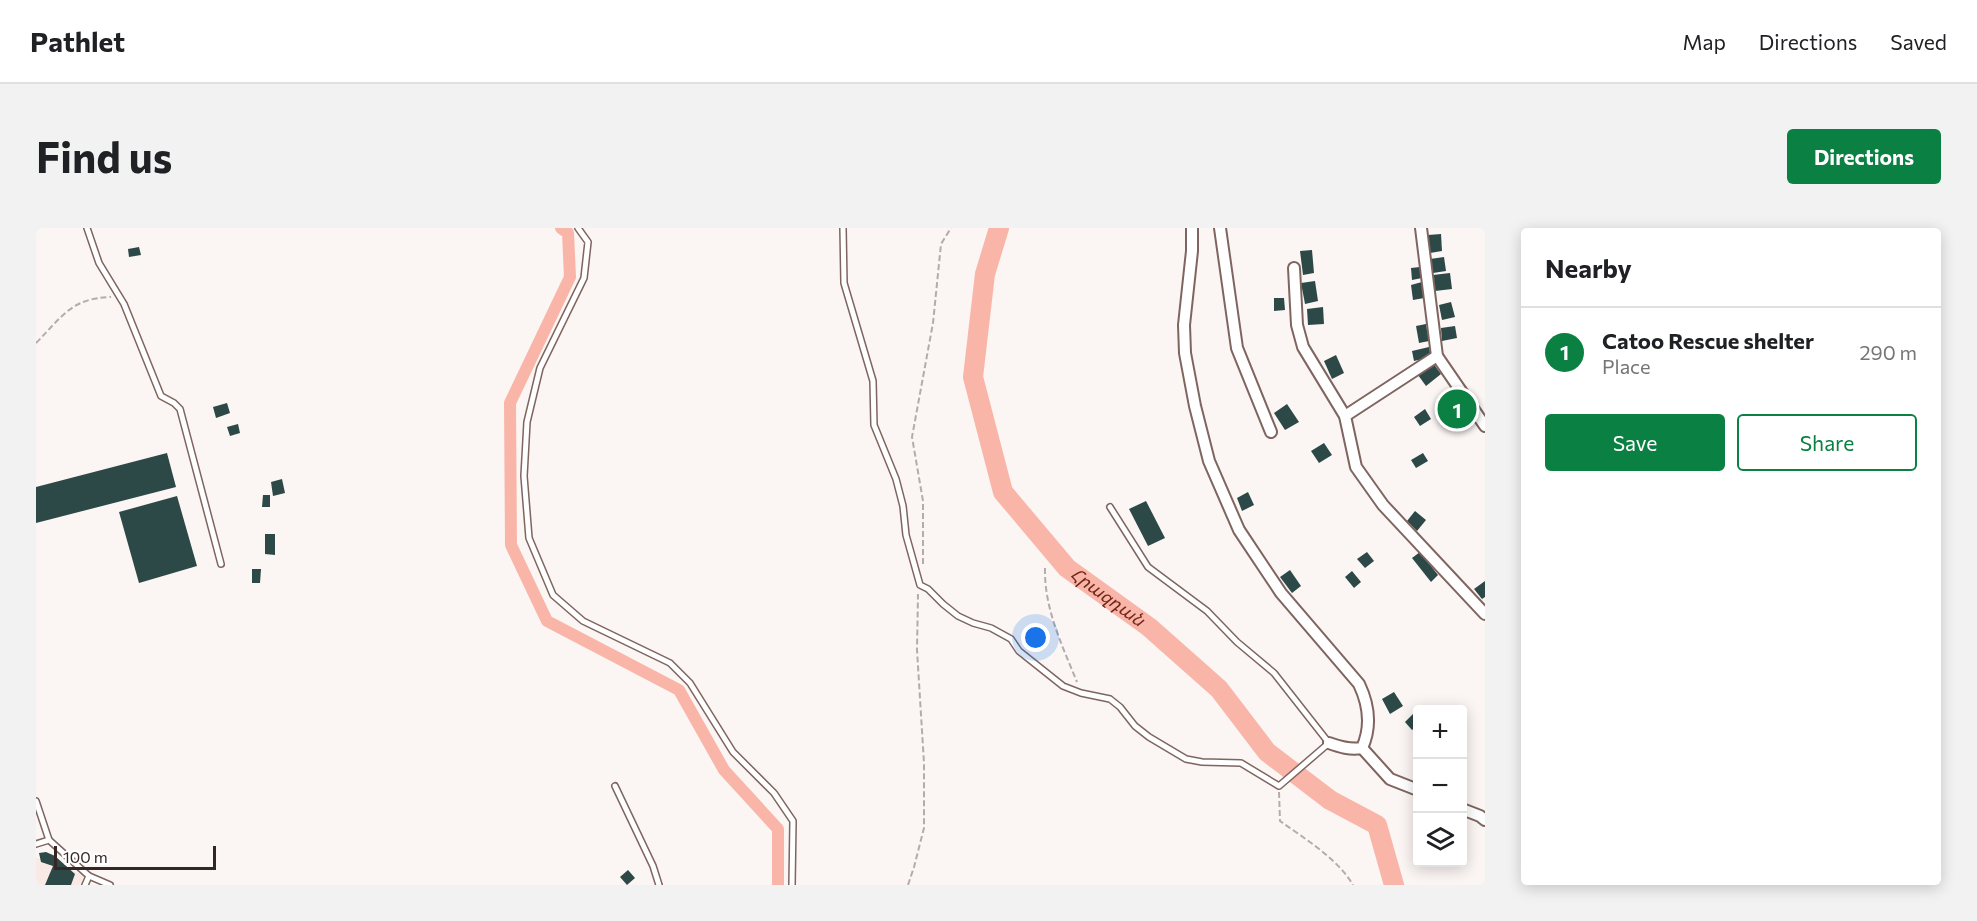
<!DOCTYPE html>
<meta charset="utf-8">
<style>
:root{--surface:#fff;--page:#f2f2f2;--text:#202124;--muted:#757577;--line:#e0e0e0;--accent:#0b8043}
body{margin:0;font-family:Commissioner,"Noto Sans Armenian",sans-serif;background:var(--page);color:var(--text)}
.controls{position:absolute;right:18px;bottom:18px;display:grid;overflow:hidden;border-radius:6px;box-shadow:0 3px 15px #0003}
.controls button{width:54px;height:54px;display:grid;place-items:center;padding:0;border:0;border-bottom:2px solid var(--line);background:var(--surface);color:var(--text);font:30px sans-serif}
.scale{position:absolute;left:18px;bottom:15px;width:162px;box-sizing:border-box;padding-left:6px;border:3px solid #322725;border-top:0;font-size:16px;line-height:21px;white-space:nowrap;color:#322725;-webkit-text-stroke:4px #fff;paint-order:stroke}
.you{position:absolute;left:1000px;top:410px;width:21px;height:21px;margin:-15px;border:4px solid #fff;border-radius:50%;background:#1a73e8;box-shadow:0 0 0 9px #1a73e833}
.badge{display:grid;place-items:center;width:39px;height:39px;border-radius:50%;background:var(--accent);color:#fff;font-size:20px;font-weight:700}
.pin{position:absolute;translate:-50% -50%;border:3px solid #fff;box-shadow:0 2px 6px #0006}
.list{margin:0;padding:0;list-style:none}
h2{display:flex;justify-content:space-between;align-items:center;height:78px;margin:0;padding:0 24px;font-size:26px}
h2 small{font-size:20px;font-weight:400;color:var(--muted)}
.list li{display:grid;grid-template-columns:39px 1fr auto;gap:18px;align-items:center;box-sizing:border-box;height:90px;padding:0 24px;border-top:2px solid var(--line)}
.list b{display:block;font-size:22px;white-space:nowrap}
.list p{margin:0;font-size:20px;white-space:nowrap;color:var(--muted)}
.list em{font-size:20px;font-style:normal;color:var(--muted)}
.actions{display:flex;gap:12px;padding:18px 24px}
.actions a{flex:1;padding:14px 0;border:2px solid var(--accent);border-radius:6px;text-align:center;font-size:21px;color:var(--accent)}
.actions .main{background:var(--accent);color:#fff}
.icon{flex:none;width:33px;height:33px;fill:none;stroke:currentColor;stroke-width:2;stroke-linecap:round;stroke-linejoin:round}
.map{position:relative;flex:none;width:1449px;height:657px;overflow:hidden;border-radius:6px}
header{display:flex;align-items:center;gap:36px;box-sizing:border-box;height:84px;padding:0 30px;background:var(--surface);border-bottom:2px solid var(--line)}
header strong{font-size:28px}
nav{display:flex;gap:33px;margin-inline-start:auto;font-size:21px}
.intro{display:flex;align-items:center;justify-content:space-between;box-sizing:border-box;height:144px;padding:0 36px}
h1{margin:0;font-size:42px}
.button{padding:15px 27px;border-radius:6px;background:var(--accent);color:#fff;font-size:21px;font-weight:700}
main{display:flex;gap:36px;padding:0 36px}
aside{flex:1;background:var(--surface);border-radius:6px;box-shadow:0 3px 15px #0003}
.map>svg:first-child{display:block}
.built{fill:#faeae6}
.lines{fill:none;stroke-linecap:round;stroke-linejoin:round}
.canal{stroke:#f9b6a8;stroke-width:12}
.river{stroke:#f9b6a8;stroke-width:20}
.building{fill:#2c4947}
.service-casing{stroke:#7f655f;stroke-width:8}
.minor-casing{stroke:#7f655f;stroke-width:14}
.path{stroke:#b4acab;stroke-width:2;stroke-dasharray:6 3;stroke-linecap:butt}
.service{stroke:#fff;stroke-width:5}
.minor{stroke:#fff;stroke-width:10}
.labels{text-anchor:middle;stroke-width:6;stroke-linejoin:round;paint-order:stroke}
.water-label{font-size:18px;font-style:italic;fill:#732719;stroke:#fff}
</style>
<header>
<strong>Pathlet</strong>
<nav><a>Map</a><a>Directions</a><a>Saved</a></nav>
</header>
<div class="intro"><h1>Find us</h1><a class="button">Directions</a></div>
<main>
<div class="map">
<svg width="1449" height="657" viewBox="0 0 1449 657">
<rect width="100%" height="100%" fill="#fbf5f4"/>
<path class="built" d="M0,629L48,647L44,657H0Z"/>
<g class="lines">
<path class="canal" d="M525,0L532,5L534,49L474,175L475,317L511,393L643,462L688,542L742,601V657"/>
<path class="river" id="s1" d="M963,0L949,46L937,149L967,264L1031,340L1113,399L1183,461L1231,524L1294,572L1341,597L1358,657"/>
</g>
<g class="building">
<path d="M1405,6L1406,23L1394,25L1392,7Z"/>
<path d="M103,19L105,27L93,29L92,21Z"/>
<path d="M1276,22L1278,45L1267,47L1264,23Z"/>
<path d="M1408,29L1410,43L1397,45L1394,31Z"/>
<path d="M1384,39L1386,50L1376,52L1375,40Z"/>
<path d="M1414,45L1416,61L1399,63L1397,47Z"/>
<path d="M1279,53L1282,73L1269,76L1265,55Z"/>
<path d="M1386,54L1388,70L1377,72L1375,57Z"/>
<path d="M1238,70H1248L1249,82L1238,83Z"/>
<path d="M1415,74L1419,89L1406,92L1403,77Z"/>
<path d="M1287,79L1288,96L1272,97L1271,81Z"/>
<path d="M1390,96L1393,113L1383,115L1380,98Z"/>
<path d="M1419,98L1421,110L1406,113L1405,100Z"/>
<path d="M1393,119L1395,129L1378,133L1376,123Z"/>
<path d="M1300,127L1308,145L1296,151L1288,133Z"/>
<path d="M1397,135L1405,146L1390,158L1382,147Z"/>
<path d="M1423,170L1431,182L1419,191L1411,179Z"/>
<path d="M191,175L194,185L180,190L177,179Z"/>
<path d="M1251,176L1263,194L1249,202L1238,185Z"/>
<path d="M1389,181L1395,191L1384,198L1378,189Z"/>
<path d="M202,196L204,205L194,208L191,199Z"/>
<path d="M1288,215L1296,227L1283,235L1275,223Z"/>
<path d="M131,225L140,259L0,295V259Z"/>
<path d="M1387,225L1392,233L1380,240L1375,232Z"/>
<path d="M246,251L249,265L237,268L235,254Z"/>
<path d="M1212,264L1218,277L1206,283L1201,270Z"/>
<path d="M227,267H234V279H226Z"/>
<path d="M141,268L161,338L103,355L83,284Z"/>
<path d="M1110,273L1129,310L1112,318L1093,281Z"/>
<path d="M1379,283L1390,292L1381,303L1371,293Z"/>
<path d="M229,306H239V327L229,326Z"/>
<path d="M1331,324L1338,333L1329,340L1321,331Z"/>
<path d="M1384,324L1402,347L1395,354L1376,330Z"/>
<path d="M216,341H225L224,355H216Z"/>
<path d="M1254,342L1265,358L1256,365L1244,349Z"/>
<path d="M1316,343L1325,354L1318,360L1309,349Z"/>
<path d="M1449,353V369L1446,371L1438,361Z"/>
<path d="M1358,464L1367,478L1354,486L1346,471Z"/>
<path d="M1380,483L1382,497L1376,502L1369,494Z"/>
<path d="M10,624L19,628L39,646L35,657H9L17,638L5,634L3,625Z"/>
<path d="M592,642L599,650L591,657L584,649Z"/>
</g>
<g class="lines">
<defs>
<g id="service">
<path d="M51,0L63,35L88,76L125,168L138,175L144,181L185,336"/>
<path d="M542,0L552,14L548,50L504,140L491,194L488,248L493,310L517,367L547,393L634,435L654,455L697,524L738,565L757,593L756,657"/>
<path d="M807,0L808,55L837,153L838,197L860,251L867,278L870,307L884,357L892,361L907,376L922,388L937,395L955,400L975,411L983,423L1027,458L1045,465L1074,471L1084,479L1099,498L1113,509L1150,531L1166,534L1205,535L1243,558L1293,515L1238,445L1201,414L1171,383L1112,339L1074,279"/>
<path d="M579,558L617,638L623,657"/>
<path d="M0,573L13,612L0,616"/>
<path d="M13,612L53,648L49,657"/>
<path d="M53,648L74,657"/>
</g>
<g id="minor">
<path d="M1156,0V23L1148,97L1149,125L1159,178L1173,233L1203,302L1245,365L1323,456C1333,477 1336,498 1326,520C1314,522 1304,519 1293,515"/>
<path d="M1184,0L1201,120L1235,204"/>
<path d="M1385,0L1401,128L1449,198"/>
<path d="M1258,40L1261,97L1267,119L1309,188L1320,239L1347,277L1449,386"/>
<path d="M1309,188L1401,128"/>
<path d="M1326,520L1354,551L1382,562"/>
<path d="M1426,581L1444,588L1449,592"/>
</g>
</defs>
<use href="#service" class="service-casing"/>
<use href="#minor" class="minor-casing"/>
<g class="path">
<path d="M0,115C26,89 35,70 75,69"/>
<path d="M887,336V273L876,209L897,95L905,16L915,0"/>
<path d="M1009,340C1008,380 1026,417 1041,454"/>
<path d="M1243,564L1244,593C1268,610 1302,631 1317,657"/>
<path d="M872,657L878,639L888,600V535L881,422L882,366"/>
</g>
<use href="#service" class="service"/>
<use href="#minor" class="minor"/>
</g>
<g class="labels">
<g class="water-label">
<text dy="6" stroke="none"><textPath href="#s1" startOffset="420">Հրազդան</textPath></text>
</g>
</g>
</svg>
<div class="controls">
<button>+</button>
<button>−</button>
<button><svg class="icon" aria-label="layers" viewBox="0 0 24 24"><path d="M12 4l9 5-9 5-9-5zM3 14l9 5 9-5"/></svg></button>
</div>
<div class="scale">100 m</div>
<div class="you"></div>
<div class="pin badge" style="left:1421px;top:181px">1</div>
</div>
<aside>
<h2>Nearby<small></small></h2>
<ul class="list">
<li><span class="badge">1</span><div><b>Catoo Rescue shelter</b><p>Place</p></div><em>290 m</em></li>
</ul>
<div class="actions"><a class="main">Save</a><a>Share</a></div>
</aside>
</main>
